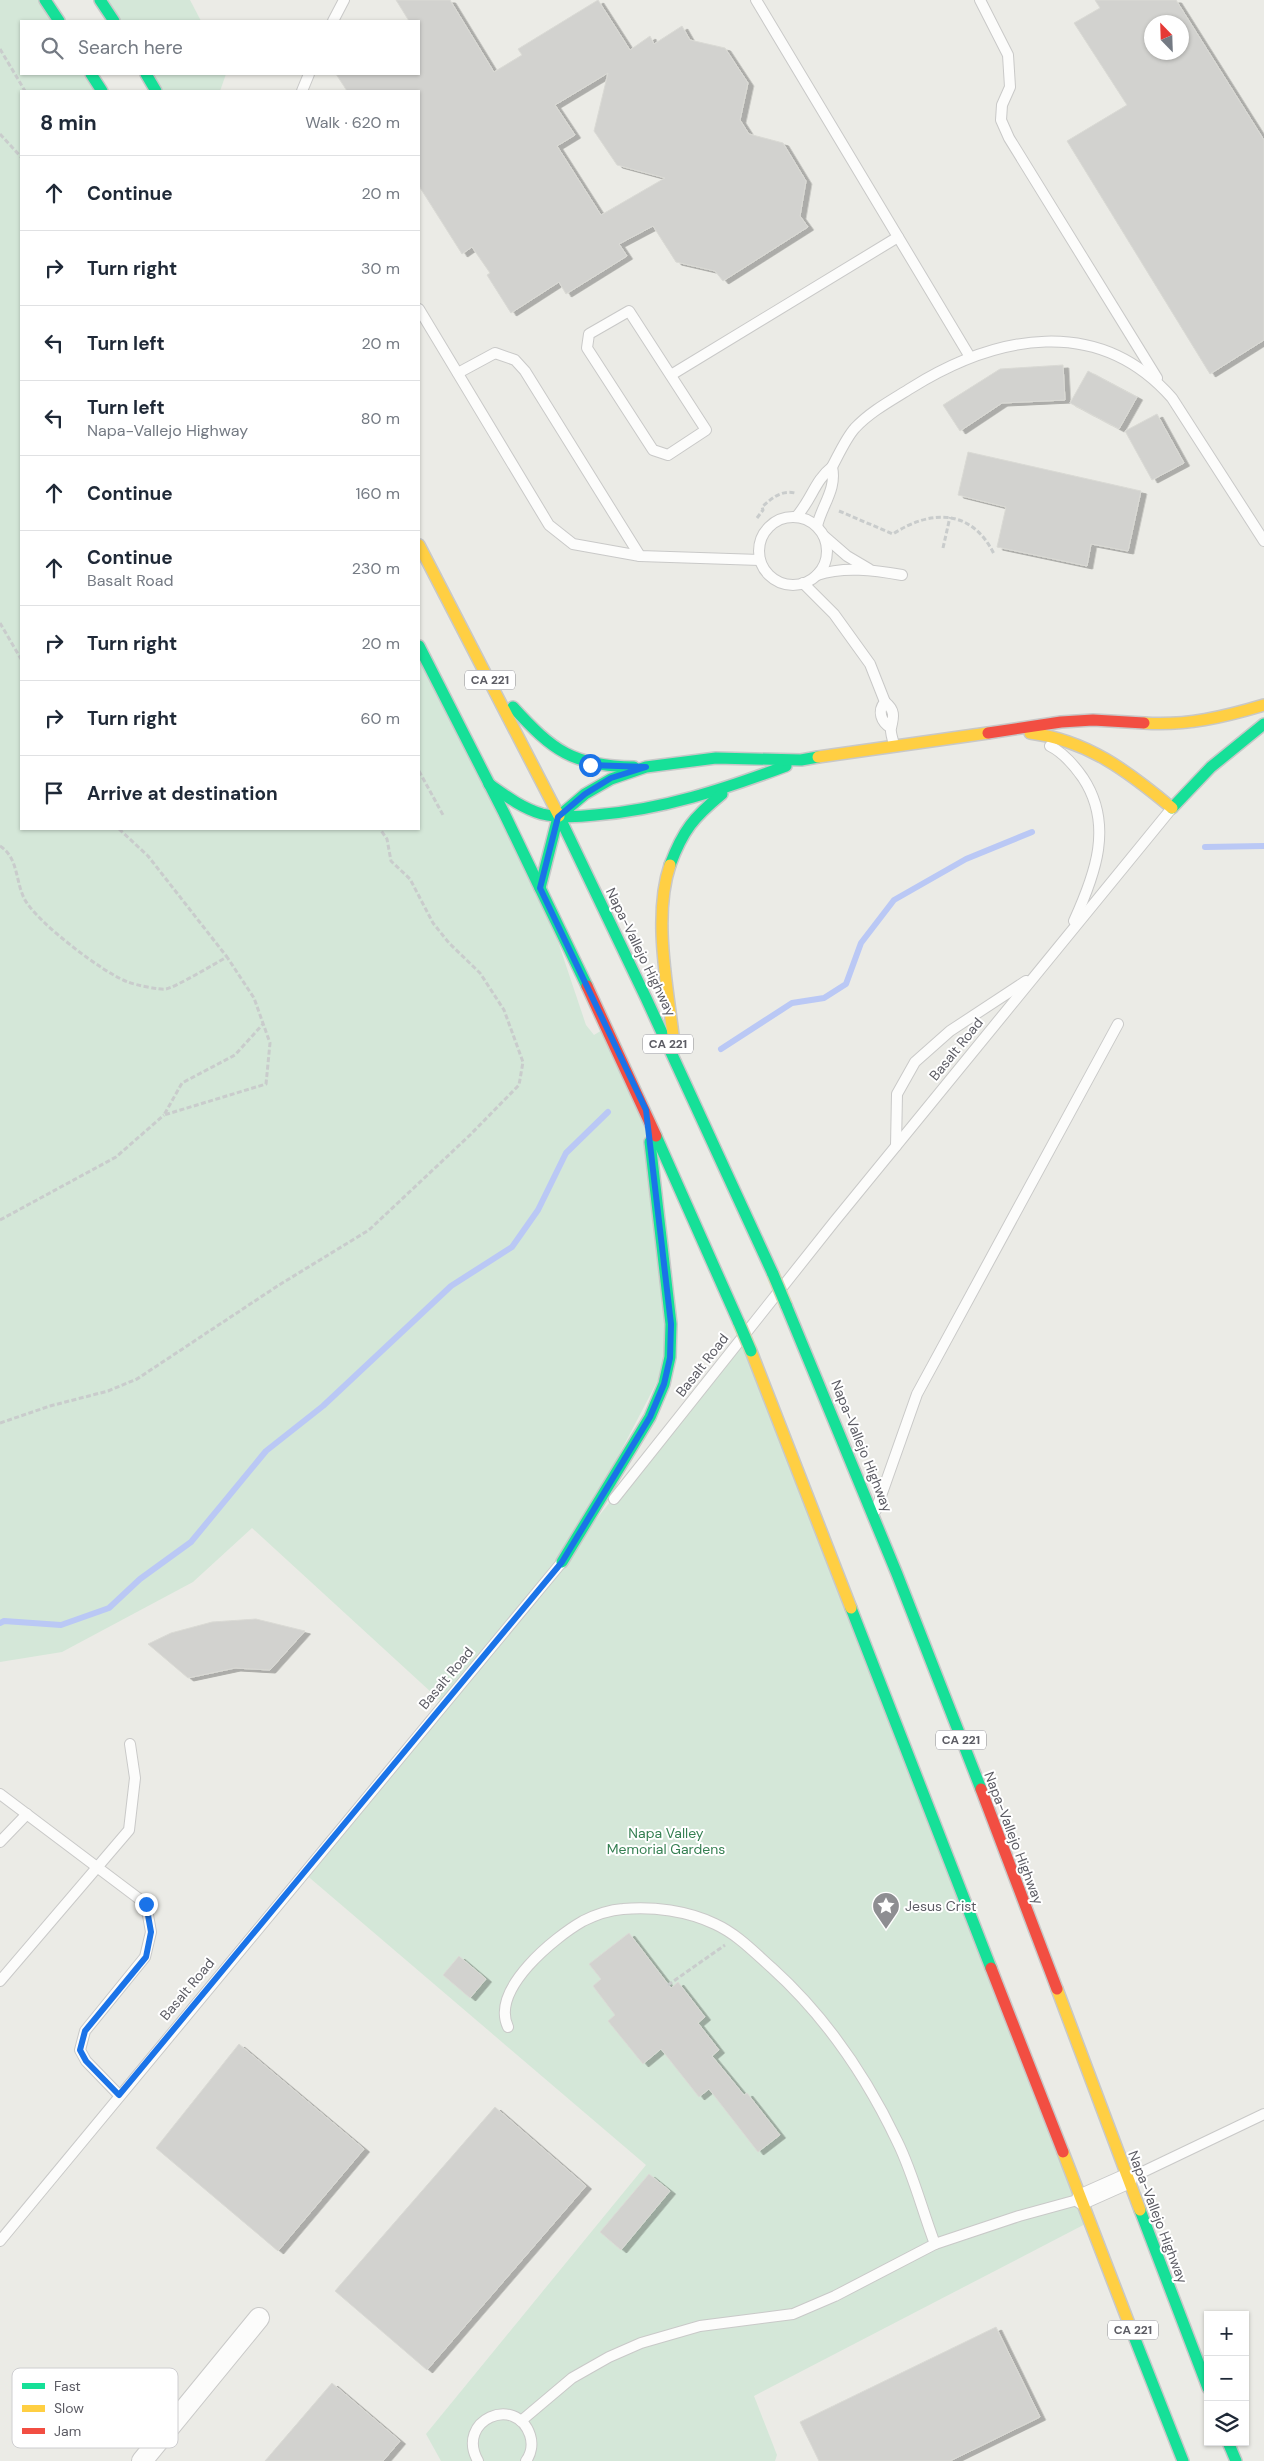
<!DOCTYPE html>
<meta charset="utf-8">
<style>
:root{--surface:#fff;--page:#f2f2f3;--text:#1f2937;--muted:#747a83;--line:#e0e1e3}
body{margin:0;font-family:"DM Sans",sans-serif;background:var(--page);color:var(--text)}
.controls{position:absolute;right:15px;bottom:15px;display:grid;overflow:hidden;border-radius:0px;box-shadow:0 1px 4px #0004}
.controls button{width:45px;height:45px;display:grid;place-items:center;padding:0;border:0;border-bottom:1px solid var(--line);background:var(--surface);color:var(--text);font:25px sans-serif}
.compass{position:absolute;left:1144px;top:15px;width:45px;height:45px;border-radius:50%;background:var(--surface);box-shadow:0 1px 4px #0004;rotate:337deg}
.stop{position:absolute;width:15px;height:15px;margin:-11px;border:4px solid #1a73e8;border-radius:50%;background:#fff}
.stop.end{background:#1a73e8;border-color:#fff;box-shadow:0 1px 5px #0008}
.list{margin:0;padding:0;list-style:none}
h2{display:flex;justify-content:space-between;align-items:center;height:65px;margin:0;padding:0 20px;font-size:21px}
h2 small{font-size:16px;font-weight:400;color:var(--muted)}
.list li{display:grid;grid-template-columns:32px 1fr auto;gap:15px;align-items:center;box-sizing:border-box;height:75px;padding:0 20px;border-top:1px solid var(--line)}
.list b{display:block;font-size:19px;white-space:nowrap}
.list p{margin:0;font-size:16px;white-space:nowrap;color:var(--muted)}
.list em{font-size:16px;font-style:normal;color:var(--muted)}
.icon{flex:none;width:28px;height:28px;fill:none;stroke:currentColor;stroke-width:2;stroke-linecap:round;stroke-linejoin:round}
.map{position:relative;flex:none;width:1264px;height:2461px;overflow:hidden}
.search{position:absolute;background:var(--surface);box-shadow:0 1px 4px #0004;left:20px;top:20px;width:400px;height:55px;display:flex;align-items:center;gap:12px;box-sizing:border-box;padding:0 18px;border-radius:0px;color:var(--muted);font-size:19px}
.panel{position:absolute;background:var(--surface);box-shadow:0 1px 4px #0004;left:20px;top:90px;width:400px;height:740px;border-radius:0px}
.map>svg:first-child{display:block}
.green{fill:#d4e7d8}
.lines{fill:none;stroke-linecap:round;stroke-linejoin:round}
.stream{stroke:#bac8f5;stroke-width:6}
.building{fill:#d2d2cf;stroke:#dadad5;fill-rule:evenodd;filter:url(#shadow)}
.lane-casing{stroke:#c9c9c8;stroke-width:12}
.street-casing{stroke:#c9c9c8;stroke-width:22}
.fast-casing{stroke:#c8c8c8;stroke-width:14}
.slow-casing{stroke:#c8c8c8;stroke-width:14}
.jam-casing{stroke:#c8c8c8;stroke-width:14}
.path{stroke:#c9cccc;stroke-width:3;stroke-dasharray:5 2.5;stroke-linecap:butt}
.lane{stroke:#fcfcfb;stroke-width:10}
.street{stroke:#fcfcfb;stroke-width:20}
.fast{stroke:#16e098;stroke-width:11}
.slow{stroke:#ffcf43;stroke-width:11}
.jam{stroke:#f24e42;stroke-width:11}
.fast-bridge-casing{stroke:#d1d2b4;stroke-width:14;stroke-linecap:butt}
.fast-bridge{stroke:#16e098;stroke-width:11}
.route{stroke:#1a73e8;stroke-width:6}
.labels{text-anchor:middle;stroke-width:4;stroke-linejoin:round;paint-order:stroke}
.shield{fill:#fff;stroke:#8d8d92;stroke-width:1}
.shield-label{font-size:12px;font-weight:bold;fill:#5c5c64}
.street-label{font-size:14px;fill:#5c5c64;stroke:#fff}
.park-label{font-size:14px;fill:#378053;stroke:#fff}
.poi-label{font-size:14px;fill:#5c5c64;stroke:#fff;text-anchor:start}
.key{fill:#fff;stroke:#ceced0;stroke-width:1}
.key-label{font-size:14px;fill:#5c5c64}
</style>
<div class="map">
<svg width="1264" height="2461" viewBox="0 0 1264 2461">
<defs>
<filter id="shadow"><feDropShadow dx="5.5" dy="3" stdDeviation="0" flood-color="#0004"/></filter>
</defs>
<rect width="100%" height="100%" fill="#ebebe6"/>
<g class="green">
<path d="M0,0H45L59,21H21V74H91L102,91H21V829H419V646L540,888L586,1025L594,1035L607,1027L646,1110L670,1357L565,1558L742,1338L1091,2221L754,2396L777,2455L775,2461H441L426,2434L646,2165L304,1873L444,1704L252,1528L193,1582L62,1652L0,1662Z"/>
<path d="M100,0H190L201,21H114Z"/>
<path d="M146,74H226L220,91H156Z"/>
</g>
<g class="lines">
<g class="stream">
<path d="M1205,847L1264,846"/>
<path d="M721,1049L792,1003L824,998L846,984L861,943L894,900L966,859L1032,832"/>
<path d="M0,1623L4,1621L61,1625L109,1608L140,1579L191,1542L266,1451L323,1406L451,1286L512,1247L538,1210L566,1153L608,1112"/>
</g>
</g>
<g class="building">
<path d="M396,0H450L494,72L522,55L518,49L598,0L630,50L650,36L654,44L682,26L690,40L725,48L748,83L740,120L749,134L783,143L806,181L800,216L808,227L723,281L715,271L676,262L653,226L619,244L627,256L566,294L559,282L511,313L487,275L490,273L472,247L462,254L419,186V91H347L336,74H419V21H409ZM608,73L594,131L617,165L665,178L601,215L557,146L575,135L555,105Z"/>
<path d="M1095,0H1176L1264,140V340L1210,374L1067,141L1127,105L1074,23L1100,8ZM1152,22H1182V52H1152Z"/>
<path d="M1063,365L1065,400L1002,403L960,431L943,405L1000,369Z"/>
<path d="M1088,371L1137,397L1119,429L1070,403Z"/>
<path d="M1157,414L1184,463L1152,480L1125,431Z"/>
<path d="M968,452L1141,491L1128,551L1091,544L1087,566L997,547L1006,507L958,495Z"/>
<path d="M256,1619L305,1631L270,1670L235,1668L188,1678L148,1644L171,1633L212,1622Z"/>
<path d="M629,1933L671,1988L678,1982L705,2017L698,2023L719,2050L712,2056L744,2095L747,2093L780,2135L758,2152L709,2089L699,2097L661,2049L643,2064L608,2021L615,2015L593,1986L601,1979L589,1964Z"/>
<path d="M459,1956L486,1979L470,1998L443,1975Z"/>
<path d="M239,2044L364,2149L278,2251L156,2148Z"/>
<path d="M495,2107L586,2186L427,2370L335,2291Z"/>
<path d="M649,2174L670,2191L621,2250L600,2232Z"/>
<path d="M996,2327L1040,2417L950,2461H819L800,2422Z"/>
<path d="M332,2383L400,2441L383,2461H265Z"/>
</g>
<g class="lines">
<defs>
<g id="lane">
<path d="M756,0L970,357"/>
<path d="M980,0L1008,55L1010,87L1002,105L1001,120L1009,138L1157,378"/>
<path d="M333,21L344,0"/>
<path d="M302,91L309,74"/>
<path d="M419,309L549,525L573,544L640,556L760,560"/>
<path d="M629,311L706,430L668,455L653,450L587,348L589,334Z"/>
<path d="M458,373L495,353L515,360L525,371L640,556"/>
<path d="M671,375L898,237"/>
<path d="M832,467C839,454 846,438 855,428C871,411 892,400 911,388C996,335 1098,314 1172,398L1264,541"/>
<path d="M796,517C811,501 815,480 832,467C837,489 822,505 817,526"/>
<circle cx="793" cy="551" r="34"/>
<path d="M824,536L847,556L869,569"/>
<path d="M817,575C844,566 874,570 902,575"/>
<path d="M803,583L834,614L870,664L885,702"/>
<path d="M891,728C881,722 877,711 885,702C895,710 894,716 891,728C890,732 893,740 894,745"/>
<path d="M1050,746C1064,753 1074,765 1083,778C1114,825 1095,875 1074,921"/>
<path d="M896,1146L897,1094L915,1062L950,1031L1026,981"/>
<path d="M614,1499L834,1222L1172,808"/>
<path d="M876,1510L917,1394L1118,1024"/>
<path d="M0,1794L146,1904L151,1932L145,1957L85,2031L80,2050L86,2061L119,2095"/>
<path d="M0,1842L27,1814"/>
<path d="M0,1981L129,1830L135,1778L130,1744"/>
<path d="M508,2027C490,1989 555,1937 583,1921C595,1915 610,1910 623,1909C653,1906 688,1911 715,1924C737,1934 754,1952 772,1968C825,2016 866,2076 897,2141C913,2173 922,2210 935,2244L1019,2216L1081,2199"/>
<path d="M1128,2179L1264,2114"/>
<path d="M0,2241L562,1562"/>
<path d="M521,2421L572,2378L609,2357L641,2343L700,2326L793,2314L835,2296L935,2244"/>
<path d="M478,2461C455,2420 516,2394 530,2435C533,2444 531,2454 526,2461"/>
</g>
<g id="street">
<path d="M1082,2199L1127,2179"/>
<path d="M142,2461L259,2318"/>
</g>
<g id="fast">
<path d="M45,0L59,21"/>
<path d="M100,0L114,21"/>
<path d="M91,74L102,91"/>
<path d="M146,74L156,91"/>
<path d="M419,646L504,813L587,986"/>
<path d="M513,707C553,751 573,766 634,767"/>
<path d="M489,784C506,796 522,808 542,814C559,818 578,817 595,815C662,810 724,789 786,766"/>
<path d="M1172,808L1211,767L1264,724"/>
<path d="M559,816L646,998L773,1274"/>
<path d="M670,865C683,830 694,817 722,794"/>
<path d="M540,888L558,817L585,794L611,779L646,767L716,758L801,760L818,757"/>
<path d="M656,1136L739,1323"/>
<path d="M786,1305L897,1574L981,1789"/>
<path d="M562,1562L650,1417L664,1384L670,1357L671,1324L650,1142"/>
<path d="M851,1608L991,1968"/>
<path d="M1140,2210L1208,2388"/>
<path d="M1133,2334L1183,2461"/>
<path d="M1228,2442L1236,2461"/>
</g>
<g id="slow">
<path d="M419,545L559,816"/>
<path d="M1144,723C1186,726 1224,717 1264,705"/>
<path d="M1030,733C1087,740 1129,772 1172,808"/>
<path d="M818,757L988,733"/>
<path d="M670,865C653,915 667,984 673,1035"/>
<path d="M751,1351L851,1608"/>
<path d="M1057,1989L1140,2210"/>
<path d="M1063,2152L1133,2334"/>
</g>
<g id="jam">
<path d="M988,733L1061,722L1093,720L1144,723"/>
<path d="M587,986L656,1136"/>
<path d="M981,1789L1057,1989"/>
<path d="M991,1968L1063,2152"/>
</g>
</defs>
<use href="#lane" class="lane-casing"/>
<use href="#street" class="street-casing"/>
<use href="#fast" class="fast-casing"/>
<use href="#slow" class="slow-casing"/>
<use href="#jam" class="jam-casing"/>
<g class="path">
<path d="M0,49L25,91"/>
<path d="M0,134L21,157"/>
<path d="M839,511L893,534C931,509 972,509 994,554"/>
<path d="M757,518L763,510L762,507C772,498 781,490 795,493"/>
<path d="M943,548L950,517"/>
<path d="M0,623L21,659"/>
<path d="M419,771L443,815"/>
<path d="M119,829L148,856L227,957"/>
<path d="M0,846C19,858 15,882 25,900C38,923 103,973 128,982C135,985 160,990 166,989C176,987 216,963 227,957L254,998L270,1043L266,1084L164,1115L182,1083L235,1055L263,1024"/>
<path d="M0,1220L116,1157L164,1115"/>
<path d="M0,1423L50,1406L108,1391L137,1379L279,1285L369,1230L470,1135L519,1085L523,1062L504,1010L480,973L449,943L433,923L410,879L391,861L387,839L380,829"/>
<path d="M668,1985L725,1945"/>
</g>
<use href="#lane" class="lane"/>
<use href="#street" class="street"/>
<use href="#fast" class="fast"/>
<use href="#slow" class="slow"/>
<use href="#jam" class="jam"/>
<defs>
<g id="fast-bridge">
<path d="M773,1274L786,1305"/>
<path d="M739,1323L751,1351"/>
</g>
</defs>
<use href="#fast-bridge" class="fast-bridge-casing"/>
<use href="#fast-bridge" class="fast-bridge"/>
</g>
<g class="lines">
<path class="route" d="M146,1904L151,1932L146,1957L85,2031L80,2050L86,2061L119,2095L562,1562L650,1417L664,1384L670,1358L671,1324L646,1110L540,888L558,817L585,794L611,778L646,767L590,765"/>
</g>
<defs>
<symbol id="sight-pin" viewBox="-11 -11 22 30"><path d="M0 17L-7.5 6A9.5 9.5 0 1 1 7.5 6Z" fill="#8e8e92" stroke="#fff"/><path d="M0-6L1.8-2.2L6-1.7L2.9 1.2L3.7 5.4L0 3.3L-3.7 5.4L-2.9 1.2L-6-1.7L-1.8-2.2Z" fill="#fff"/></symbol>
</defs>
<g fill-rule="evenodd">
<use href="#sight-pin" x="870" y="1890" width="32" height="43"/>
</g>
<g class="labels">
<g class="shield">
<rect x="465" y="670.5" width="50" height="19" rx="4"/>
<rect x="643" y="1034.5" width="50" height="19" rx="4"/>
<rect x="936" y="1730.5" width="50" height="19" rx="4"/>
<rect x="1108" y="2320.5" width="50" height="19" rx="4"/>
</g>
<g class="shield-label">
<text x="490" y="684">CA 221</text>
<text x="668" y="1048">CA 221</text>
<text x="961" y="1744">CA 221</text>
<text x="1133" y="2334">CA 221</text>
</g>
<g class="street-label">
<text transform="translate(641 952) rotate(64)" y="5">Napa-Vallejo Highway</text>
<text transform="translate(956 1049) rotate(-51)" y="5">Basalt Road</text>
<text transform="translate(702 1365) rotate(-52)" y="5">Basalt Road</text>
<text transform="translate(862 1446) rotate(68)" y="5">Napa-Vallejo Highway</text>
<text transform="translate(446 1678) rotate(-50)" y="5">Basalt Road</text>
<text transform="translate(1014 1838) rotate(69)" y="5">Napa-Vallejo Highway</text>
<text transform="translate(187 1989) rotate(-50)" y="5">Basalt Road</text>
<text transform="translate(1158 2217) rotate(69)" y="5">Napa-Vallejo Highway</text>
</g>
<g class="park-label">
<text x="666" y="1838">Napa Valley<tspan x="666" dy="16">Memorial Gardens</tspan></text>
</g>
<g class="poi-label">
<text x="905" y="1911">Jesus Crist</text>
</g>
</g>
<rect x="12" y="2368" width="166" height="80" rx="8" class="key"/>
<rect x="22" y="2383" width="23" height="6" fill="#16e098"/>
<rect x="22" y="2405" width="23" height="7" fill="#ffcf43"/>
<rect x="22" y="2428" width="23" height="6" fill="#f24e42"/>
<g class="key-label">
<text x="54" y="2391">Fast</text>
<text x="54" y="2413">Slow</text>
<text x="54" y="2436">Jam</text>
</g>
</svg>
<div class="controls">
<button>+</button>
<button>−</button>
<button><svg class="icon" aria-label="layers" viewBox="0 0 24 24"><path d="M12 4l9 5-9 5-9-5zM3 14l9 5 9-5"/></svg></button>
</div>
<svg class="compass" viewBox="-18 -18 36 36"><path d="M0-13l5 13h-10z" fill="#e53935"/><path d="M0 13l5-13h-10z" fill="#747a83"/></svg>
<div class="stop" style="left:590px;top:765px"></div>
<div class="stop end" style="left:146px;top:1904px"></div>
<div class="search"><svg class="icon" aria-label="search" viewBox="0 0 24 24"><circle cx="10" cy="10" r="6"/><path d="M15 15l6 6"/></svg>Search here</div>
<section class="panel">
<h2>8 min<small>Walk · 620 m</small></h2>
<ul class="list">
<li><svg class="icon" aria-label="ahead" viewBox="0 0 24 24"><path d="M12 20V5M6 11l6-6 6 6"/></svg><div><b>Continue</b></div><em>20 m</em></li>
<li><svg class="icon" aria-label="right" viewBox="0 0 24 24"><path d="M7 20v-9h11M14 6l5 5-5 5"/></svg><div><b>Turn right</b></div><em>30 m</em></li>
<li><svg class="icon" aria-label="left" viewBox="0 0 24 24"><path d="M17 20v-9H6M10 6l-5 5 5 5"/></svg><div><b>Turn left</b></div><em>20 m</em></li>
<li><svg class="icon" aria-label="left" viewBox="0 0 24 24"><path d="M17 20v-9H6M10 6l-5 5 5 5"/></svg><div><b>Turn left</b><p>Napa-Vallejo Highway</p></div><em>80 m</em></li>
<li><svg class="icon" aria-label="ahead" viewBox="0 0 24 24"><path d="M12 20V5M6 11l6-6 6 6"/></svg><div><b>Continue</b></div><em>160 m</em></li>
<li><svg class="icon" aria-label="ahead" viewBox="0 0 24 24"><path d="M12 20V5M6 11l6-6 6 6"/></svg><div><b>Continue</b><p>Basalt Road</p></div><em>230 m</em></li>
<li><svg class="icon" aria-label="right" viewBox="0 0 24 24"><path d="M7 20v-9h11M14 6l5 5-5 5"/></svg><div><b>Turn right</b></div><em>20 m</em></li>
<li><svg class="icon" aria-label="right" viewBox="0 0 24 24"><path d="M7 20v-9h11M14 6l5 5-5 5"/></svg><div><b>Turn right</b></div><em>60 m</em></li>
<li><svg class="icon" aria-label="arrive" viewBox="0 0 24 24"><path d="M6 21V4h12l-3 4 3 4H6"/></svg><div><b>Arrive at destination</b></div></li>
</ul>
</section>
</div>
